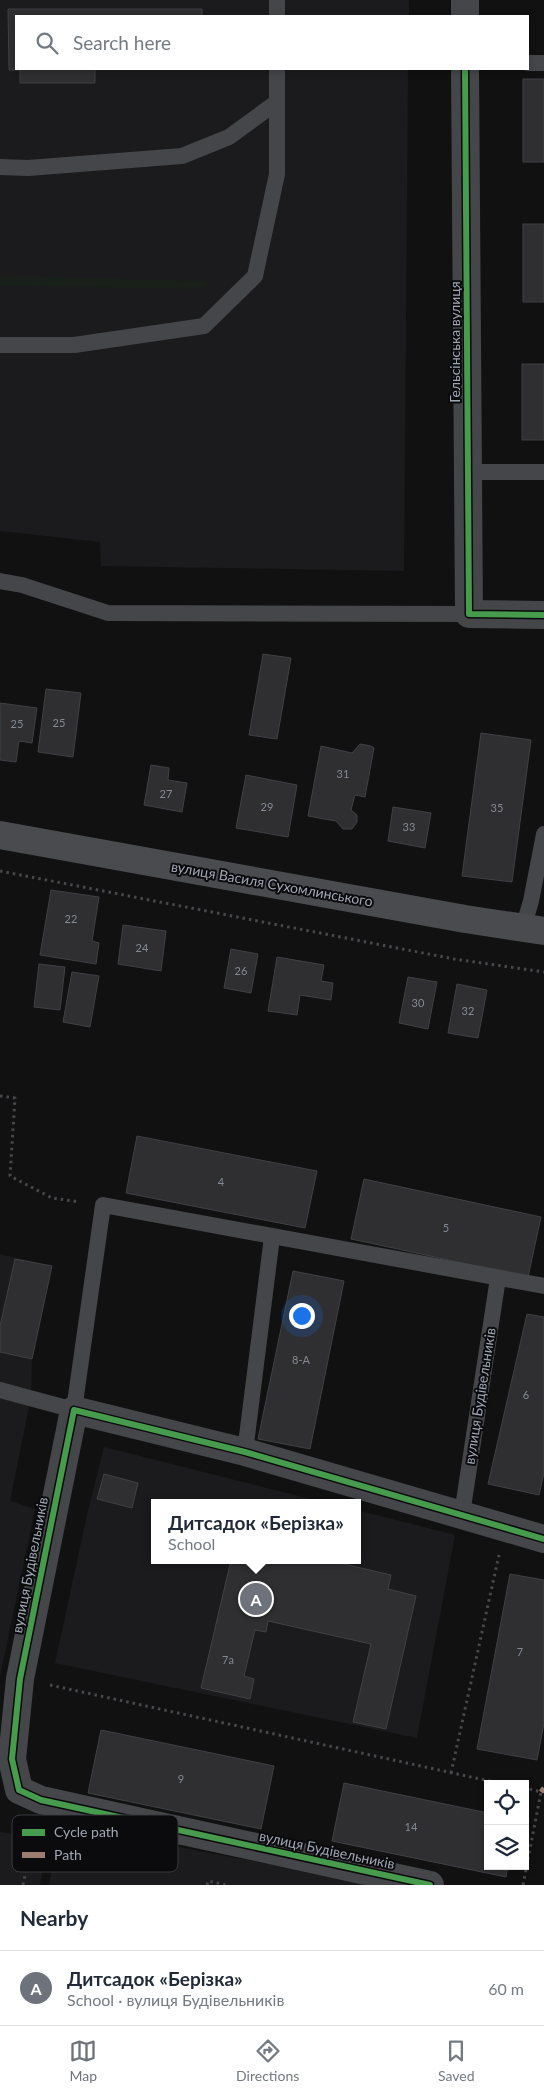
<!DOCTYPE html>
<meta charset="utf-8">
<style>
:root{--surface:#fff;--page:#f6f6f7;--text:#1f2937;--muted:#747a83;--line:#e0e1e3;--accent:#6e727b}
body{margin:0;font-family:Lato,sans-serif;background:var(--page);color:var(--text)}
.controls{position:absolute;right:15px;bottom:15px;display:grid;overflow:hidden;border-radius:0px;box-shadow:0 2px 8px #0003}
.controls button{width:45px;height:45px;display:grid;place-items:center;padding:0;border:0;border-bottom:1px solid var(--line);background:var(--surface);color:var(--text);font:25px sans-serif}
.you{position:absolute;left:301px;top:1315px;width:18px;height:18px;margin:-12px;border:4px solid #fff;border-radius:50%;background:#1a73e8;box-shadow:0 0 0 8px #1a73e833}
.badge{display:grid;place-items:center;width:32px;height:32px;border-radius:50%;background:var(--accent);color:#fff;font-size:16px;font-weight:700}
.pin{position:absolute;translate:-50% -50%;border:2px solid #fff;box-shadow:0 1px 5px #0006}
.popup{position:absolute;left:151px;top:1499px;width:210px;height:65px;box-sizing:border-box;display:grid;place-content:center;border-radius:0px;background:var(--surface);filter:drop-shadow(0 1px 4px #0005);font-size:16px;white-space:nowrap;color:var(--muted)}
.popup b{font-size:19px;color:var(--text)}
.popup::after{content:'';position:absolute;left:50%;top:100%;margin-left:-10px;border:10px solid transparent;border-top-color:var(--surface)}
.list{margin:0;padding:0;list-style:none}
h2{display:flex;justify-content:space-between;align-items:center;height:65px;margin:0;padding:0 20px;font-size:21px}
h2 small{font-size:16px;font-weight:400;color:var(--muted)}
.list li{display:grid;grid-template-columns:32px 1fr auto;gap:15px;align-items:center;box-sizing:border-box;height:75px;padding:0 20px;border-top:1px solid var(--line)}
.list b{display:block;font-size:19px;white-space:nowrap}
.list p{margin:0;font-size:16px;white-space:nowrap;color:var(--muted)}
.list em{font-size:16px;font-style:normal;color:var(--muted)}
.icon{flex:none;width:28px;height:28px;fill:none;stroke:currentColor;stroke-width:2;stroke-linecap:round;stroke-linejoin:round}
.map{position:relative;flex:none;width:544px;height:1885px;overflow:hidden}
.search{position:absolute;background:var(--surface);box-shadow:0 2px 8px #0003;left:15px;right:15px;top:15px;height:55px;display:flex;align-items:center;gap:12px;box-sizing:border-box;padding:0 18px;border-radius:0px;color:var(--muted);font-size:19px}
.sheet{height:140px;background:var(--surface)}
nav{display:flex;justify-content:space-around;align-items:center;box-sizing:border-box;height:70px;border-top:1px solid var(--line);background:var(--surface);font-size:14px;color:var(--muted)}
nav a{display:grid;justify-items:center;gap:2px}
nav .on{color:var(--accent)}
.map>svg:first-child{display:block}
.built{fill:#1b1b1d}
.green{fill:#19201a}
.building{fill:#2f2f31;stroke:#3f4145}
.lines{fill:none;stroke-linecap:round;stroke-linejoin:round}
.path{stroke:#46484c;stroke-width:3;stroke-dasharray:2.5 4;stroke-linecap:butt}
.service{stroke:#45464a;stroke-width:16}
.minor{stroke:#45464a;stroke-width:28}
.secondary{stroke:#494b4f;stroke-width:28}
.quiet{stroke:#9b7d72;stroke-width:5;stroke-dasharray:10 5;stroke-linecap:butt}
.cycleway-casing{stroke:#0b0b0d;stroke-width:9}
.cycleway{stroke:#469c4c;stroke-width:6}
.labels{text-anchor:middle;stroke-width:4;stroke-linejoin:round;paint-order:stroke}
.number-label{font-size:11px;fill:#848993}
.street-label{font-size:14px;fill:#a0a7b4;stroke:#0b0b0d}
.key{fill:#0b0b0d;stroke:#383a3f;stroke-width:1}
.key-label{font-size:14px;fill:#a0a7b4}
</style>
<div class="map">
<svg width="544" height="1885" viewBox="0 0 544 1885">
<rect width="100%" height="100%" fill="#111"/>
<g class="built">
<path d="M0,0H409V16H16V69H408L404,571L101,566L100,542L0,531Z"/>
<path d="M0,1254L52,1266L32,1359L31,1397L10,1501L35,1509L0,1677Z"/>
<path d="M104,1447L327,1503H155V1560H357V1510L455,1535L417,1738L55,1663L87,1515Z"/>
<path d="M59,1825L382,1885H49Z"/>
<path d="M0,1832L48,1840L40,1885H0Z"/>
</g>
<path class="green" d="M0,276L200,281L205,282V285L200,289L0,286Z"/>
<g class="building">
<path d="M8,9H202V16H16V69H95V83H20V70H9Z"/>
<rect x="523" y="79" width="21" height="83"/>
<rect x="523" y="224" width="21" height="78"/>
<rect x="522" y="364" width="22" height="76"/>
<path d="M263,654L291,658L277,739L249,735Z"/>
<path d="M46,689L81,693L73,757L38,752Z"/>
<path d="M0,703L37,708L32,743L19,741L16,762L0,760Z"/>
<path d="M481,733L531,740L512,882L462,876Z"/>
<path d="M360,744L371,746L374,748L365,797L355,795L351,810L357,815V822L352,829H343L336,821L308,816L321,746L352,753Z"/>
<path d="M151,765L169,768L168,780L187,783L182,812L144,805Z"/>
<path d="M246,775L297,785L288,837L236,828Z"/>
<path d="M393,807L431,813L425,848L388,841Z"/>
<path d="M51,890L99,897L92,941L99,943L96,964L40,955Z"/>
<path d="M123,925L166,931L161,971L118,964Z"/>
<path d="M231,949L258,954L251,993L224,988Z"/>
<path d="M277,957L324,965L321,981L333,983L331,1000L300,995L297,1015L268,1011Z"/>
<path d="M39,964L65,967L60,1010L34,1007Z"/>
<path d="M72,972L99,976L90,1027L63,1022Z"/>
<path d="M408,977L437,982L428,1029L399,1023Z"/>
<path d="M457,984L487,990L478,1038L448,1033Z"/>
<path d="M137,1136L317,1171L305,1228L126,1193Z"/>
<path d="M364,1179L541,1217L528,1277L351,1239Z"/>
<path d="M15,1259L52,1266L32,1359L0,1352V1326Z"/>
<path d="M293,1271L344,1281L310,1449L258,1439Z"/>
<path d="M527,1314L544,1317V1473L539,1495L488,1484Z"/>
<path d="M104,1474L138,1483L132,1508L97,1499Z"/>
<path d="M231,1560H327L391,1575L388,1589L416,1596L386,1729L353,1722L371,1644L268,1621L266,1632L255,1630L244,1676L254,1679L250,1699L201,1688Z"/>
<path d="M510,1574L544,1580V1723L537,1760L477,1749Z"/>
<path d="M101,1730L274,1766L261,1829L88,1793Z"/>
<path d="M344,1783L488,1813V1866H508L506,1877L332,1841Z"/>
</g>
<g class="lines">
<g class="path">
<path d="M0,871L454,959L544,972"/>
<path d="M0,1096L15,1098L10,1176L52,1198L80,1202"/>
<path d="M50,1685L503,1784"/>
<path d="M451,1773L499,1555"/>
<path d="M23,1885L35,1827"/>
<path d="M207,1885L208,1881L227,1885"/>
<path d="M523,1885L541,1792L525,1788"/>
</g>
<g class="service">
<path d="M277,16V0"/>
<path d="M528,63H544"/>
<path d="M0,167L28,168L182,156L229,137L277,102"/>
<path d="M0,345H74L204,326L255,276L277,174V69"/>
<path d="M468,472H544"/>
<path d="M0,581L22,585L108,613L469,614"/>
<path d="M523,928L531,901L544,834"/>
<path d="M0,1390L74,1410L103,1205L544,1286"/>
<path d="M245,1452L272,1237"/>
<path d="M462,1514L498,1278"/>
</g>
<g class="minor">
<path d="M465,0V16"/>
<path d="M465,69L469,614L544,615"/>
<path d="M430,1885L41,1800L19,1790L12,1759L20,1679L74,1410L245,1452L544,1539"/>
</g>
<path class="secondary" d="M0,835L465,919L544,931"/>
<path class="quiet" d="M541,1792L544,1788"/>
<defs>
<g id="cycleway">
<path d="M465,69L469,614L544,615"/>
<path d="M430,1885L41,1800L19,1790L12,1759L20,1679L74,1410L245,1452L544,1539"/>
</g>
</defs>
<use href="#cycleway" class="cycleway-casing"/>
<use href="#cycleway" class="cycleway"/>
</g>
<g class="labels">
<g class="number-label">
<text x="59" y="727">25</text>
<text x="17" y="728">25</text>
<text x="343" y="778">31</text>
<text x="166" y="798">27</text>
<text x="267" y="811">29</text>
<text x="497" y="812">35</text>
<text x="409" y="831">33</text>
<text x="71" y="923">22</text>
<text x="142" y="952">24</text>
<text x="241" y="975">26</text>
<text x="418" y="1007">30</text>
<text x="468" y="1015">32</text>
<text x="221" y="1186">4</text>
<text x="446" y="1232">5</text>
<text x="301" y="1364">8-А</text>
<text x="526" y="1399">6</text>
<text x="520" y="1656">7</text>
<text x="228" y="1664">7а</text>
<text x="181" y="1783">9</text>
<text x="411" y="1831">14</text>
</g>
<g class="street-label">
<text transform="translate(455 342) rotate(-90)" y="5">Гельсінська вулиця</text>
<text transform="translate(272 884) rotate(10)" y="5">вулиця Василя Сухомлинського</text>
<text transform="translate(480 1396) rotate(-81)" y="5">вулиця Будівельників</text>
<text transform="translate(30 1565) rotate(-79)" y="5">вулиця Будівельників</text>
<text transform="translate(327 1850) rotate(12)" y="5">вулиця Будівельників</text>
</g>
</g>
<rect x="12" y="1815" width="166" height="57" rx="8" class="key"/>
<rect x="22" y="1829" width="23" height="7" fill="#469c4c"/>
<rect x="22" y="1852" width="23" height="6" fill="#9b7d72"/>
<g class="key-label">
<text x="54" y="1837">Cycle path</text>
<text x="54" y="1860">Path</text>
</g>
</svg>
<div class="controls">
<button><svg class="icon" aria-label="locate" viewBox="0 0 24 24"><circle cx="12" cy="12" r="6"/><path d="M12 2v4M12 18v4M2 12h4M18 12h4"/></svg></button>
<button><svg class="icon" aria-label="layers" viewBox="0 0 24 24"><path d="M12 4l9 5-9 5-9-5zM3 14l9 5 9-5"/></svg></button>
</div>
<div class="you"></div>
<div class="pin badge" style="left:256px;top:1599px">A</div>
<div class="popup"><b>Дитсадок «Берізка»</b>School</div>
<div class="search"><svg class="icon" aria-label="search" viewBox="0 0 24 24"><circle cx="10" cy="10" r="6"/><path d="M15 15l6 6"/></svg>Search here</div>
</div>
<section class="sheet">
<h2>Nearby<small></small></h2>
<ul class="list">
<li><span class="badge">A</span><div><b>Дитсадок «Берізка»</b><p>School · вулиця Будівельників</p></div><em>60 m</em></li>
</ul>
</section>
<nav>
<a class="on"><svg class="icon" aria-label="map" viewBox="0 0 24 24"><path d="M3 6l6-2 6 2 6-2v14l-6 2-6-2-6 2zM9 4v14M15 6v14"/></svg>Map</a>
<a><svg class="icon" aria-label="directions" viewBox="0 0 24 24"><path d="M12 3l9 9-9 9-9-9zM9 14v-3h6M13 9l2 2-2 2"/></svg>Directions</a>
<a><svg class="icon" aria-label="saved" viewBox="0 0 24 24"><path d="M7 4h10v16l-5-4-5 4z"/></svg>Saved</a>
</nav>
